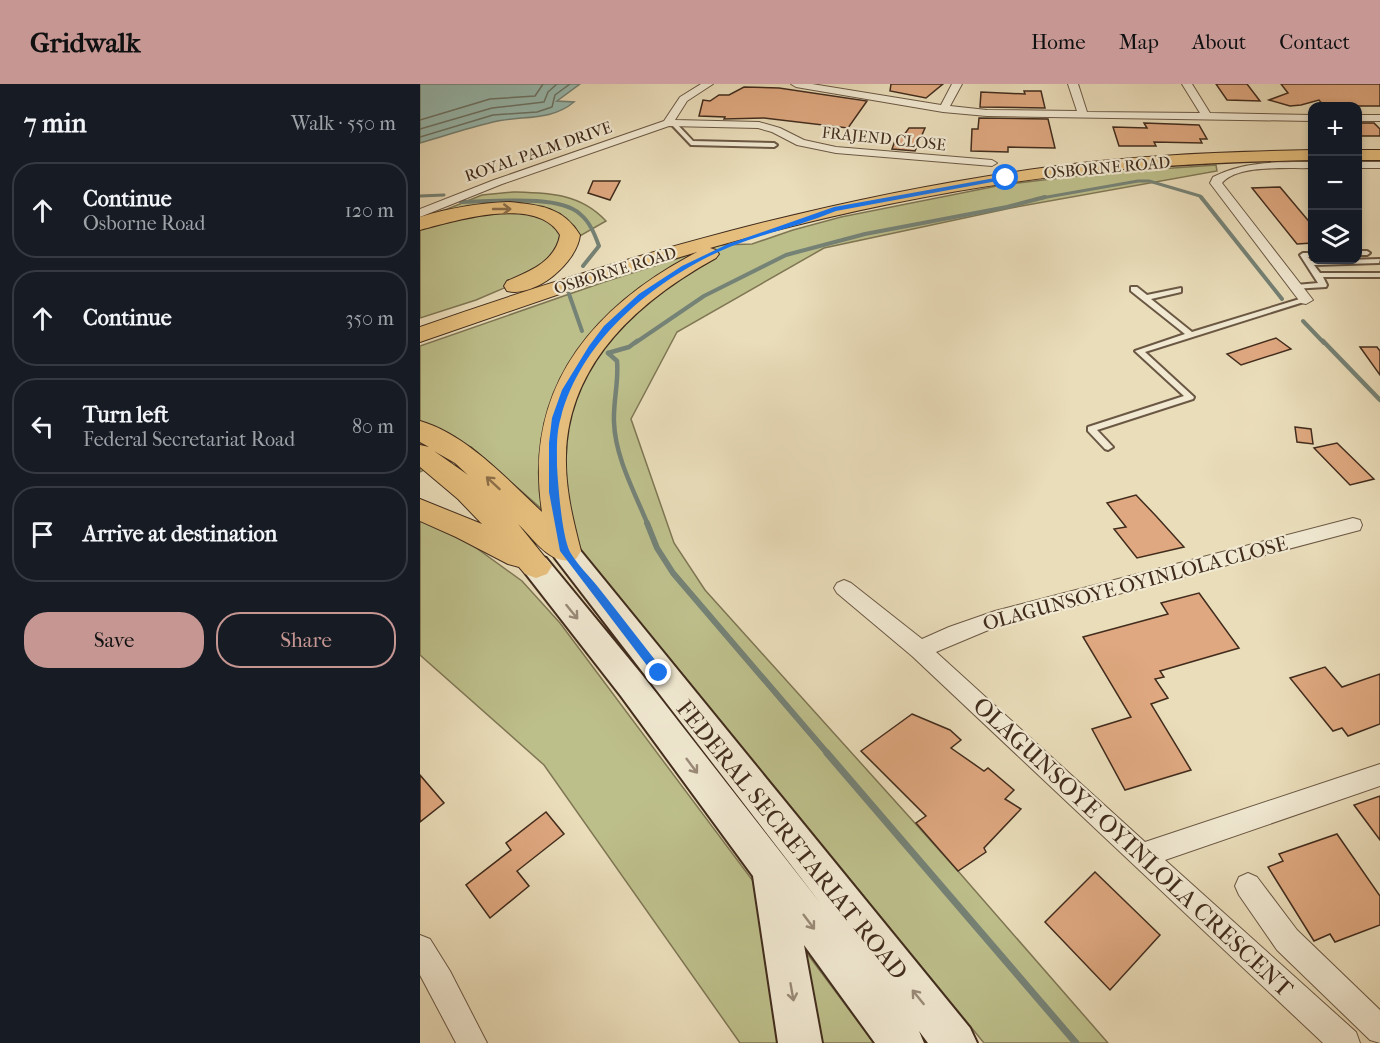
<!DOCTYPE html>
<meta charset="utf-8">
<style>
:root{--surface:#171b24;--page:#242831;--text:#f1f3f6;--muted:#9ea1a6;--line:#363941;--accent:#c59692}
body{margin:0;font-family:"IM FELL French Canon",serif;background:var(--page);color:var(--text)}
.controls{position:absolute;right:18px;top:18px;display:grid;overflow:hidden;border-radius:12px;box-shadow:0 3px 9px #0003}
.controls button{width:54px;height:54px;display:grid;place-items:center;padding:0;border:0;border-bottom:2px solid var(--line);background:var(--surface);color:var(--text);font:30px sans-serif}
.stop{position:absolute;width:18px;height:18px;margin:-14px;border:4px solid #1a73e8;border-radius:50%;background:#fff}
.stop.end{background:#1a73e8;border-color:#fff;box-shadow:0 2px 6px #0008}
.list{margin:0;padding:0;list-style:none}
h2{display:flex;justify-content:space-between;align-items:center;height:78px;margin:0;padding:0 24px;font-size:26px}
h2 small{font-size:20px;font-weight:400;color:var(--muted)}
.list li{display:grid;grid-template-columns:39px 1fr auto;gap:18px;align-items:center;box-sizing:border-box;height:96px;margin:0 12px 12px;padding:0 12px;border:2px solid var(--line);border-radius:24px}
.list b{display:block;font-size:22px;white-space:nowrap}
.list p{margin:0;font-size:20px;white-space:nowrap;color:var(--muted)}
.list em{font-size:20px;font-style:normal;color:var(--muted)}
.actions{display:flex;gap:12px;padding:18px 24px}
.actions a{flex:1;padding:14px 0;border:2px solid var(--accent);border-radius:24px;text-align:center;font-size:21px;color:var(--accent)}
.actions .main{background:var(--accent);color:#111}
.icon{flex:none;width:33px;height:33px;fill:none;stroke:currentColor;stroke-width:2;stroke-linecap:round;stroke-linejoin:round}
.map{position:relative;flex:none;width:960px;height:959px;overflow:hidden}
header{display:flex;align-items:center;gap:36px;box-sizing:border-box;height:84px;padding:0 30px;background:var(--accent);color:#111}
header strong{font-size:28px}
nav{display:flex;gap:33px;margin-inline-start:auto;font-size:21px}
main{display:flex}
aside{flex:1;background:var(--surface)}
.map>svg:first-child{display:block}
.green{fill:#bdbf8b;stroke:#7f7654;stroke-width:1.5}
.water{fill:#98bbb1;stroke:#758276;stroke-width:1.5}
.lines{fill:none;stroke-linecap:round;stroke-linejoin:round}
.shore{stroke:#6c7467;stroke-width:1.5}
.stream-far4{stroke:#758276;stroke-width:3}
.stream-far3{stroke:#758276;stroke-width:4}
.stream-far2{stroke:#758276;stroke-width:4.5}
.stream-far1{stroke:#758276;stroke-width:6}
.stream{stroke:#758276;stroke-width:7}
.building{fill:#dfa880;stroke:#412c1d;stroke-width:1.5}
.service-casing{stroke:#6b5844;stroke-width:4}
.minor-casing{stroke:#6b5844;stroke-width:2}
.secondary-casing{stroke:#412c1d;stroke-width:4}
.primary-casing{stroke:#412c1d;stroke-width:2}
.service{fill:#f1e9d2;fill-rule:evenodd}
.minor{fill:#f1e9d2;fill-rule:evenodd}
.secondary{fill:#f1e9d2;fill-rule:evenodd}
.primary{fill:#e5be7d;fill-rule:evenodd}
.oneway{stroke:#8b6e48}
.oneway2{stroke:#998a78}
.route{fill:#1a73e8}
.labels{text-anchor:middle;stroke-width:4.5;stroke-linejoin:round;paint-order:stroke}
.far-street-label{font-size:16px;fill:#412c1d;stroke:#f1e9d2}
.street-label{font-size:20px;fill:#412c1d;stroke:#f1e9d2}
.near-street-label{font-size:24px;fill:#412c1d;stroke:#f1e9d2}
</style>
<header>
<strong>Gridwalk</strong>
<nav><a>Home</a><a>Map</a><a>About</a><a>Contact</a></nav>
</header>
<main>
<aside>
<h2>7 min<small>Walk · 550 m</small></h2>
<ul class="list">
<li><svg class="icon" aria-label="ahead" viewBox="0 0 24 24"><path d="M12 20V5M6 11l6-6 6 6"/></svg><div><b>Continue</b><p>Osborne Road</p></div><em>120 m</em></li>
<li><svg class="icon" aria-label="ahead" viewBox="0 0 24 24"><path d="M12 20V5M6 11l6-6 6 6"/></svg><div><b>Continue</b></div><em>350 m</em></li>
<li><svg class="icon" aria-label="left" viewBox="0 0 24 24"><path d="M17 20v-9H6M10 6l-5 5 5 5"/></svg><div><b>Turn left</b><p>Federal Secretariat Road</p></div><em>80 m</em></li>
<li><svg class="icon" aria-label="arrive" viewBox="0 0 24 24"><path d="M6 21V4h12l-3 4 3 4H6"/></svg><div><b>Arrive at destination</b></div></li>
</ul>
<div class="actions"><a class="main">Save</a><a>Share</a></div>
</aside>
<div class="map">
<svg width="960" height="959" viewBox="0 0 960 959">
<rect width="100%" height="100%" fill="#eaddba"/>
<filter id="stains"><feTurbulence type="fractalNoise" baseFrequency=".00333" numOctaves="4"/><feColorMatrix values="0 0 0 0 .2 0 0 0 0 .09 0 0 0 0 .02 0 0 0 .5 -.17"/></filter>
<radialGradient id="worn" r=".72"><stop offset=".6" stop-color="#630" stop-opacity="0"/><stop offset="1" stop-color="#630" stop-opacity=".3"/></radialGradient>
<g class="green">
<path d="M796,81L797,87L591,124L404,164L257,248L211,335L254,459L285,506L538,787L688,959H564L183,493L124,427L51,363L0,388V262L184,198L300,161L332,160L373,146L421,133L582,101L681,89Z"/>
<path d="M93,108C129,109 160,109 186,137L142,162L110,193L56,216L0,234V136L62,111Z"/>
<path d="M0,437L41,453L102,497L140,539L454,959H320L124,681L0,571Z"/>
</g>
<path class="water" d="M0,0H160L137,17L154,18C130,38 101,31 73,38C48,44 24,52 0,59Z"/>
<g class="lines">
<g class="shore">
<path d="M0,36L70,15L115,12L123,0"/>
<path d="M0,45L72,24L124,18L128,8L137,0"/>
<path d="M0,53L73,31L117,28L132,23L135,11L150,0"/>
</g>
<g class="stream-far4">
<path d="M0,112L24,111"/>
<path d="M616,115L718,97H729L780,112L782,115"/>
</g>
<g class="stream-far3">
<path d="M781,113L862,215"/>
<path d="M41,118C70,118 138,110 160,130C170,138 175,151 179,162L163,182"/>
<path d="M149,210L162,247"/>
<path d="M883,237L904,259"/>
<path d="M215,259L284,212L366,171L445,150L587,123L625,113"/>
</g>
<g class="stream-far2">
<path d="M903,257L960,316"/>
<path d="M188,269L197,277C199,298 193,317 194,338C195,373 215,409 228,441"/>
<path d="M188,269L209,263L217,257"/>
</g>
<path class="stream-far1" d="M227,439L237,464L253,489L408,670"/>
<path class="stream" d="M407,669L656,959"/>
</g>
<g class="building">
<path d="M471,0H523L506,14L470,7Z"/>
<path d="M796,0H827L840,17L807,16Z"/>
<path d="M861,0H960V22H904L899,16L881,21L870,22L849,16L868,9Z"/>
<path d="M324,3L359,4L447,17L428,44L344,34L304,35L305,33L279,32L283,16L290,17L299,11H309Z"/>
<path d="M604,7H621L625,24L560,23L561,8L605,10Z"/>
<path d="M559,34L628,35L635,64L588,63V68L551,67L552,45H558Z"/>
<path d="M724,39L779,41L787,55H780L782,59L734,58L736,62H699L693,43L727,44Z"/>
<path d="M938,39H954L960,45V52H938Z"/>
<path d="M489,44H505L495,67L472,65L477,51H484Z"/>
<path d="M173,97H200L190,116L168,109Z"/>
<path d="M860,103L892,141V159L877,160L832,104Z"/>
<path d="M856,254L871,265L821,281L807,270Z"/>
<path d="M940,263H957L960,267V291Z"/>
<path d="M875,343L891,345L893,360L877,358Z"/>
<path d="M917,359L954,395L930,401L894,364Z"/>
<path d="M716,411L736,432L764,463L717,474L694,445L706,443L687,419Z"/>
<path d="M779,509L819,564L740,587L744,593L735,595L748,614L731,620L771,686L705,706L672,645L711,633L663,553L748,530L741,519Z"/>
<path d="M905,583L922,603L960,590V640L928,652L922,644L913,647L870,594Z"/>
<path d="M492,630L530,646L541,656L531,664L564,687L568,684L594,706L585,715L601,725L564,764L566,768L538,787L496,739L506,732L441,667Z"/>
<path d="M0,691L24,719L0,738Z"/>
<path d="M960,712V756L934,721Z"/>
<path d="M126,728L144,750L97,787L109,802L70,834L46,801L91,766L86,759Z"/>
<path d="M917,750L960,812V841L915,858L910,850L894,857L848,783L863,777L859,770Z"/>
<path d="M675,788L740,851L690,906L625,838Z"/>
</g>
<g class="lines">
<defs>
<g id="service">
<path d="M252,39H256L273,57L354,59L357,61L354,63L271,61L252,41Z"/>
<path d="M938,167H947L950,169L947,171H938Z"/>
<path d="M892,169V173H888L891,177L960,175L959,179L894,181L900,189H960V193H903L907,201L906,203L873,205L872,203L876,201L898,199L880,171L883,169Z"/>
<path d="M711,203H717L727,211L761,204V208L731,215L772,248L883,214L890,216L725,268L774,313L773,315L677,346L693,363L688,366L685,365L668,347V343L764,312L715,267L765,250L711,207Z"/>
</g>
<g id="minor">
<path d="M281,0H293L267,17L255,36L339,38L360,44L384,56L416,63L572,76L577,79L572,82L416,69L377,61L352,48L338,44L249,42L82,100L0,133V125L74,96L244,37L260,13Z"/>
<path d="M371,0H392L521,21L532,0H542L530,22L567,26L657,27L648,0H658L667,28L780,29L762,0H772L790,29L892,31V37L567,32L523,28L376,3Z"/>
<rect x="938" y="31" width="22" height="6"/>
<path d="M892,78V84C868,85 818,80 802,99L893,216L886,220L881,219L790,99L793,93C824,77 858,78 892,78Z"/>
<rect x="938" y="78" width="22" height="6"/>
<path d="M933,434L940,436L942,441L940,446L578,542L516,568L725,758L960,680V702L745,776L936,948L940,959H903L492,572L417,509L414,504L417,499L424,496L431,499L502,555L529,543L575,527Z"/>
<path d="M828,789L837,793L877,846L960,926V959L950,956L857,866L819,811L815,802L819,793Z"/>
<path d="M0,851L10,855L30,887L67,959H36L0,891Z"/>
</g>
<path id="secondary" d="M145,457L155,460L550,944L557,959H508L499,947L504,959H455L384,861L402,959H358L333,792L201,612L106,490L102,482L106,474L116,471L126,474L223,592L401,820L135,474L131,467L135,460Z"/>
<g id="primary">
<path d="M892,66V76C813,78 734,81 656,90C532,104 410,130 290,164L296,166L299,170L296,174C220,216 148,278 146,372C145,404 153,436 161,467L156,475C131,483 115,456 98,440L132,482L127,490L116,494L105,490L99,483L88,480L36,453L0,437V415L62,440L38,415L0,383V361L9,363L0,358V337C46,350 88,396 122,428C103,304 172,223 277,168L160,203L0,258V243C203,172 409,113 622,84C711,71 802,68 892,66ZM14,367L35,379L48,391Z"/>
<rect x="938" y="66" width="22" height="10"/>
<path d="M89,118C120,121 143,123 160,151C157,179 115,214 87,207L84,202L87,197C110,187 135,178 140,151C117,111 35,137 0,146V133C29,124 59,119 89,118Z"/>
</g>
</defs>
<use href="#service" class="service-casing"/>
<use href="#minor" class="minor-casing"/>
<use href="#secondary" class="secondary-casing"/>
<use href="#primary" class="primary-casing"/>
<use href="#service" class="service"/>
<use href="#minor" class="minor"/>
<use href="#secondary" class="secondary"/>
<use href="#primary" class="primary"/>
</g>
<defs><path id="oneway-shaft" d="M-6 0H5M1.5-3L5.5 0L1.5 3" fill="none" stroke-width="1.6" stroke-linecap="round" stroke-linejoin="round" transform="scale(1.5)"/></defs>
<g class="oneway">
<use href="#oneway-shaft" transform="translate(82 125)"/>
<use href="#oneway-shaft" transform="translate(73 399) rotate(-137)"/>
</g>
<g class="oneway2">
<use href="#oneway-shaft" transform="translate(152 528) rotate(51)"/>
<use href="#oneway-shaft" transform="translate(272 682) rotate(53)"/>
<use href="#oneway-shaft" transform="translate(389 838) rotate(53)"/>
<use href="#oneway-shaft" transform="translate(372 908) rotate(80)"/>
<use href="#oneway-shaft" transform="translate(498 913) rotate(-129)"/>
</g>
<path class="route" d="M586,92L588,95L416,127C382,141 346,149 312,162C239,192 162,253 141,333C136,349 137,366 137,382C138,401 142,453 150,468C157,480 169,492 178,503C200,531 221,558 243,586V592H235L140,467L129,408V359L132,334L142,306L169,262L184,242L219,210L262,182L308,160L414,123Z"/>
<g class="labels">
<g class="far-street-label">
<text transform="translate(464 54) rotate(6)" y="6">FRAJEND CLOSE</text>
<text transform="translate(118 67) rotate(-19)" y="6">ROYAL PALM DRIVE</text>
<text transform="translate(687 83) rotate(-5)" y="6">OSBORNE ROAD</text>
<text transform="translate(195 186) rotate(-17)" y="6">OSBORNE ROAD</text>
</g>
<g class="street-label">
<text transform="translate(715 499) rotate(-15)" y="7">OLAGUNSOYE OYINLOLA CLOSE</text>
</g>
<g class="near-street-label">
<text transform="translate(372 756) rotate(51)" y="8">FEDERAL SECRETARIAT ROAD</text>
<text transform="translate(713 763) rotate(43)" y="8">OLAGUNSOYE OYINLOLA CRESCENT</text>
</g>
</g>
<rect width="100%" height="100%" filter="url(#stains)"/>
<rect width="100%" height="100%" fill="url(#worn)"/>
</svg>
<div class="controls">
<button>+</button>
<button>−</button>
<button><svg class="icon" aria-label="layers" viewBox="0 0 24 24"><path d="M12 4l9 5-9 5-9-5zM3 14l9 5 9-5"/></svg></button>
</div>
<div class="stop" style="left:586px;top:94px"></div>
<div class="stop end" style="left:239px;top:589px"></div>
</div>
</main>
